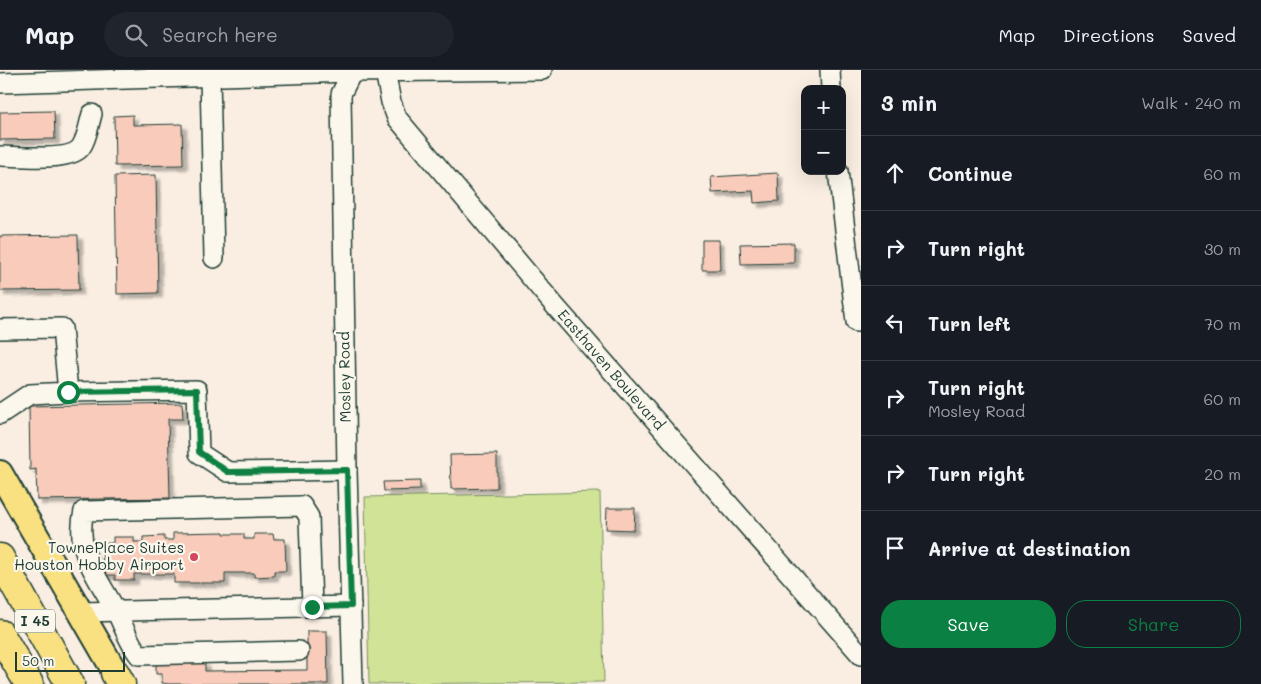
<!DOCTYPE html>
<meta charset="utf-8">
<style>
:root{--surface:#171b24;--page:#20242c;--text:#f1f3f6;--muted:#9ea1a6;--line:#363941;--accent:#0b8043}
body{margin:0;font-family:Mali,sans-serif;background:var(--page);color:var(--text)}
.controls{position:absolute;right:15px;top:15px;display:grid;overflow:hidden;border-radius:10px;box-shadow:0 5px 20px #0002}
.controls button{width:45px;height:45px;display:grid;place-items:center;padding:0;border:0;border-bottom:1px solid var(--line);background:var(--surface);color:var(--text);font:25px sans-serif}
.scale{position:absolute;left:15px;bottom:12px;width:110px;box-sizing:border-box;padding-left:5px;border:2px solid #1f3d34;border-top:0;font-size:14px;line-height:18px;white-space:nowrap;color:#1f3d34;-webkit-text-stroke:4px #fbf7ec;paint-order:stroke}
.stop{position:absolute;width:15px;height:15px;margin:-11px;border:4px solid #0b8043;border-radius:50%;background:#fff}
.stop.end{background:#0b8043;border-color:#fff;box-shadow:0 1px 5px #0008}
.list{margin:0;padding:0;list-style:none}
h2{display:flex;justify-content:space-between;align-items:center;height:65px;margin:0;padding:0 20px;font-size:21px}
h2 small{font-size:16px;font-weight:400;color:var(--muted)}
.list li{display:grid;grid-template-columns:32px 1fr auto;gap:15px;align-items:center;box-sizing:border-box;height:75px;padding:0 20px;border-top:1px solid var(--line)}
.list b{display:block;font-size:19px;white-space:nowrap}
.list p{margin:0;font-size:16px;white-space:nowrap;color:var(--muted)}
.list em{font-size:16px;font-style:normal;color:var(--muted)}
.actions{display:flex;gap:10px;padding:15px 20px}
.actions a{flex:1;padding:11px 0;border:1px solid var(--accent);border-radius:20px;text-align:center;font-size:18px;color:var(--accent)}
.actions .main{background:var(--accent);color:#fff}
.icon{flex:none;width:28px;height:28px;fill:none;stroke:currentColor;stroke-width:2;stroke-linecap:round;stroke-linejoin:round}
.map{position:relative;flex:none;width:861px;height:614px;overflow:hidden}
header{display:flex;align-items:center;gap:30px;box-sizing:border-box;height:70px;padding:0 25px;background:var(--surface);border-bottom:1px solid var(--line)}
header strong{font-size:24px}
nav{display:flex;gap:28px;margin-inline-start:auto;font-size:18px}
.search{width:350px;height:45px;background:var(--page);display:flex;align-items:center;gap:12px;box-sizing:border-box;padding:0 18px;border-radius:28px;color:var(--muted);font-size:19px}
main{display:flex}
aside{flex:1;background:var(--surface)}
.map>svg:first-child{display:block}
.green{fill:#d0e397;stroke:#789066}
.building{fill:#f8cbbb;stroke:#1f3d34;filter:url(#shadow)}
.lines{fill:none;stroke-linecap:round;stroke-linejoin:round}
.minor-casing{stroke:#1f3d34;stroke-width:22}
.major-casing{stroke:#1f3d34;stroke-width:28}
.highway-casing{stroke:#1f3d34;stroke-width:31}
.minor{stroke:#fbf7ec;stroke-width:19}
.major{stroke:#f9e181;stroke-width:24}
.highway{stroke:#f9e181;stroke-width:28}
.route{stroke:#0b8043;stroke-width:6}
.poi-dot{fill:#d1495b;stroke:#fbf7ec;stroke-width:2}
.labels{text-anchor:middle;stroke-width:4.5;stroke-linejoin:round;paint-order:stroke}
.shield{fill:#fbf7ec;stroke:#61756b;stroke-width:1}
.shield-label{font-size:14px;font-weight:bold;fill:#1f3d34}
.street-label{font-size:15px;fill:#1f3d34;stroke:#fbf7ec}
.poi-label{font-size:15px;fill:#1f3d34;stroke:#fbf7ec;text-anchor:end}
</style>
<header>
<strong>Map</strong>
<div class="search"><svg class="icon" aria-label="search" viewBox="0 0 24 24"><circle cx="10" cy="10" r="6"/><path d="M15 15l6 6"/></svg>Search here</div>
<nav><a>Map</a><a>Directions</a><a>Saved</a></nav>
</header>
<main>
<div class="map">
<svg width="861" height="614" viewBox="0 0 861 614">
<defs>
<filter id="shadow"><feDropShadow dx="4.5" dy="4.5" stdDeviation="1" flood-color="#0004"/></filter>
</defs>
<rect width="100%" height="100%" fill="#faeee2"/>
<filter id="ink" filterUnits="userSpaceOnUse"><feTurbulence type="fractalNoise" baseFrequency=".02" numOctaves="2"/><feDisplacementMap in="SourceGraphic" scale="10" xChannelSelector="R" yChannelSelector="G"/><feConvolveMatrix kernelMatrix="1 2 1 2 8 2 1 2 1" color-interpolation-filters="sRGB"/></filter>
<g filter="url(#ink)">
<path class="green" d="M600,422L604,612L369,614L365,427Z"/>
<g class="building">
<path d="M54,41L55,69L0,70V42Z"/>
<path d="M133,45V55L182,54L183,95L115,96L114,46Z"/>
<path d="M778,103L779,131L754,133L753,121L712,123L711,107Z"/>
<path d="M156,105L158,223L117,224L115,106Z"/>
<path d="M78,165L79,220L0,221V166Z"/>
<path d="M702,170H719L720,200H702Z"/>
<path d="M794,173V193L741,194L740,174Z"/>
<path d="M182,333L183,349H168L170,428L37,430L36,399L30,400L29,336Z"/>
<path d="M497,384V418L451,419L450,385Z"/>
<path d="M420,411V420L384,421L383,412Z"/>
<path d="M607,438H635L634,460L606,459Z"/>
<path d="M224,462V464H244V469H254V464H273L274,469H285L286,501H274V506L254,507V503H225V513H174V504H134V510H115V505H103L102,473H113V467H134V472H143V467L164,466V470H173V463Z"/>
<path d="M307,561H327L328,614H168L162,613V604H156V592H205V601L307,600Z"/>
</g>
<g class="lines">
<defs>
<g id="minor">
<path d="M353,0L341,24L347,400L353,614"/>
<path d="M830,0L831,19"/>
<path d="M385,1L391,32L397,48L555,236L861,585"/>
<path d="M210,6L214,188"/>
<path d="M0,13L351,2L542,0"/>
<path d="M0,86C17,86 71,92 81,77C87,69 89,54 92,44"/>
<path d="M838,101L856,252"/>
<path d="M0,259L62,258L68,322L30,324L0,344"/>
<path d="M68,322L197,320L199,383L228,402L347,400"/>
<path d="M80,542L351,536"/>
<path d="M299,581L139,585C128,572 124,556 116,541C98,507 74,482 84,441L302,436L309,447L312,537"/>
</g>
<path id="major" d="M0,403L122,614"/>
<g id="highway">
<path d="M0,488L70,614"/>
<path d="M0,564L29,614"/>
<path d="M115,603L121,614"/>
</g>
</defs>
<use href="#minor" class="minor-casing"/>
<use href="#major" class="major-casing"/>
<use href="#highway" class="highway-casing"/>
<use href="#minor" class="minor"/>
<use href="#major" class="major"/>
<use href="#highway" class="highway"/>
</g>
</g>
<g class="lines" filter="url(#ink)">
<path class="route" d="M68,322L197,320L199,382L228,402L347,400L351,536L312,537"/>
</g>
<circle class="poi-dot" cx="194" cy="487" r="5"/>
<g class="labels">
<rect class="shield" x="15" y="539.5" width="40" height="23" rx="4"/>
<g class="shield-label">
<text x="35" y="556">I 45</text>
</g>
<g class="street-label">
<text transform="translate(611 300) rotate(49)" y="5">Easthaven Boulevard</text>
<text transform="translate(345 307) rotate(-91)" y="5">Mosley Road</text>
</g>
<g class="poi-label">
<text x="184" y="483">TownePlace Suites<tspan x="184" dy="17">Houston Hobby Airport</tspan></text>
</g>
</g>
</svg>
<div class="controls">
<button>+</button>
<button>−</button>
</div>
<div class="scale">50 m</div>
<div class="stop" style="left:68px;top:322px"></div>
<div class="stop end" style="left:312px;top:537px"></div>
</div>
<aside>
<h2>3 min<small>Walk · 240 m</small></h2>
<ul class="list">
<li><svg class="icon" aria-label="ahead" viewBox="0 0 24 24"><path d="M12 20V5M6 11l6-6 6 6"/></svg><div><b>Continue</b></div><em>60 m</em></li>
<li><svg class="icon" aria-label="right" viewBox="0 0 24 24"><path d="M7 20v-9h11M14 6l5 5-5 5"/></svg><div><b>Turn right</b></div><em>30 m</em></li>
<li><svg class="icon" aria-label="left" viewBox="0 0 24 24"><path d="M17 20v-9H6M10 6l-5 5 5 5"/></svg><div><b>Turn left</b></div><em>70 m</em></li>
<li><svg class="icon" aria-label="right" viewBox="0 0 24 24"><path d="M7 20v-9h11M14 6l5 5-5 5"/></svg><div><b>Turn right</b><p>Mosley Road</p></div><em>60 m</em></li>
<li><svg class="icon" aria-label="right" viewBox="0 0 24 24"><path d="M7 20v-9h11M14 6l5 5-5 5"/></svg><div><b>Turn right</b></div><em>20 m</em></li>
<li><svg class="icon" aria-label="arrive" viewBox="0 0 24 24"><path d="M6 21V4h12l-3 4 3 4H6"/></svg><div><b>Arrive at destination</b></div></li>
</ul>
<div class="actions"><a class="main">Save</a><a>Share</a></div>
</aside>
</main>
